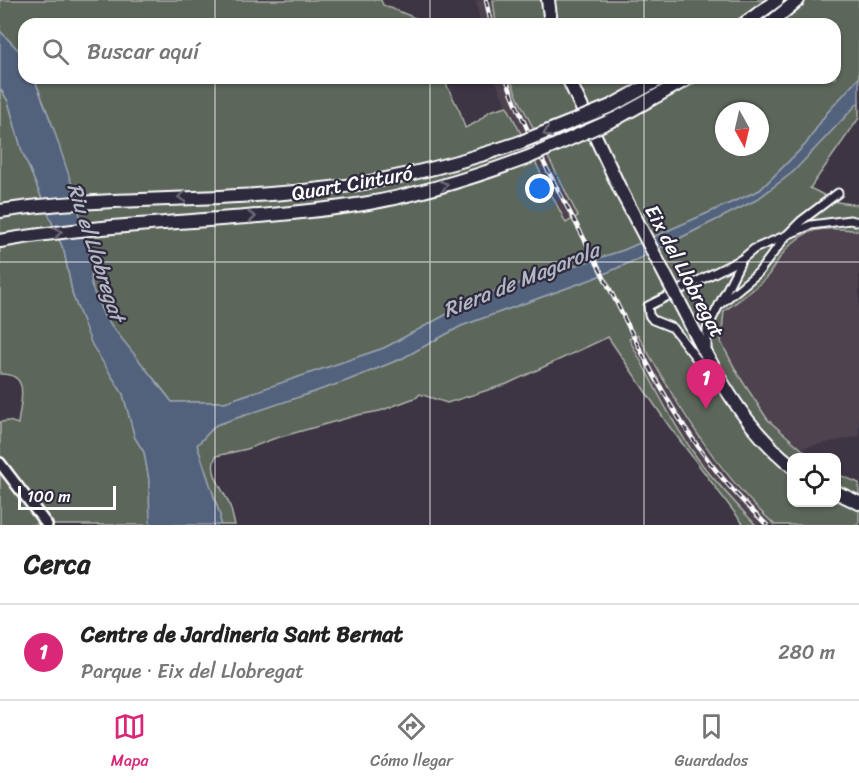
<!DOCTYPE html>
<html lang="es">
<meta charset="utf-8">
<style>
:root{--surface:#fff;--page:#f2f2f2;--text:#222;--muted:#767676;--line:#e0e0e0;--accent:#db2777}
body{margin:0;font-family:Sriracha,sans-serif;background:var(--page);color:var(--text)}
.controls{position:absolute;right:18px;bottom:18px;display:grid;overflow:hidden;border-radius:12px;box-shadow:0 2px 4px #0004}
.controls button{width:54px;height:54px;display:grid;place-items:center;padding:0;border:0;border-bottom:2px solid var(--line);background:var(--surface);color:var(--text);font:30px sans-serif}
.compass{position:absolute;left:715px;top:102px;width:54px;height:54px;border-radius:50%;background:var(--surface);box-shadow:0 2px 4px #0004;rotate:172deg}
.scale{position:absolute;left:18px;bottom:15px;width:98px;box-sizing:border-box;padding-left:6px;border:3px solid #fff;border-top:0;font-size:16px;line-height:21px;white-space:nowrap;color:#fff;-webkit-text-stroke:4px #2f2a3d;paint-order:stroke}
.you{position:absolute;left:540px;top:189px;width:21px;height:21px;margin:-15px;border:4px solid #fff;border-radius:50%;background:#1a73e8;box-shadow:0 0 0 9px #1a73e833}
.badge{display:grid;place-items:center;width:39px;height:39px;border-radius:50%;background:var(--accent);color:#fff;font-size:20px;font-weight:700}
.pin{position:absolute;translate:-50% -50px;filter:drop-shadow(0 2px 3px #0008)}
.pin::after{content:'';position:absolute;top:32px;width:21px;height:18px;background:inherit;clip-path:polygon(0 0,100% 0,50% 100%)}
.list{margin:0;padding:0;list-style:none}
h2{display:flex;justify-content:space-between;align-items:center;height:78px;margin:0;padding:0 24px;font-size:26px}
h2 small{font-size:20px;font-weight:400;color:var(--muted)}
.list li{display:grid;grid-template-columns:39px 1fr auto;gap:18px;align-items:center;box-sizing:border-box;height:96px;padding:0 24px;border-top:2px solid var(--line)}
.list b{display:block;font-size:22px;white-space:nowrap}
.list p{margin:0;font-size:20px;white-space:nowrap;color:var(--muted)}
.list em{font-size:20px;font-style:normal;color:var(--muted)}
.icon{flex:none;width:33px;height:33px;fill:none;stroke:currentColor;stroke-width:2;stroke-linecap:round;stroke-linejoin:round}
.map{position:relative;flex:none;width:859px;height:525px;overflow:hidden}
.search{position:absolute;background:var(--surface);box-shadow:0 2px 4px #0004;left:18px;right:18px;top:18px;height:66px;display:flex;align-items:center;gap:15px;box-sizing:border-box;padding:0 21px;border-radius:18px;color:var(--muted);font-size:22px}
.sheet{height:174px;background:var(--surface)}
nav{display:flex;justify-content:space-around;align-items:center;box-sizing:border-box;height:84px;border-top:2px solid var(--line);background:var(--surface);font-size:16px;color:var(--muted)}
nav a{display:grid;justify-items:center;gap:3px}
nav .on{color:var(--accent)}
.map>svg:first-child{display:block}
.built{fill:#4e424d}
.green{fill:#5c665a;stroke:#aeb2ac;stroke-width:1.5;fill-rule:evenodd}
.water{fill:#52627c;stroke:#97a1b0;stroke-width:1.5}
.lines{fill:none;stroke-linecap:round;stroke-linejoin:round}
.street-casing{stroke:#fff;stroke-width:11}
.secondary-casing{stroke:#fff;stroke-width:14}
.highway-casing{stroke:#fff;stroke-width:16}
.street{stroke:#2f2a3d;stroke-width:7}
.secondary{stroke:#2f2a3d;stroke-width:9}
.highway{stroke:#2f2a3d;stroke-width:12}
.rail-casing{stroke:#fff;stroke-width:4.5}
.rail{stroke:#2f2a3d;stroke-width:2;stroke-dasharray:7;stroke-linecap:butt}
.highway-bridge-casing{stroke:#fff;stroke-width:16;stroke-linecap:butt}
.highway-bridge{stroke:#2f2a3d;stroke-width:12}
.oneway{stroke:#6d6a77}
.grid{fill:none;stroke:#fff;stroke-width:1.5;stroke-opacity:0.55}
.labels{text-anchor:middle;stroke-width:4.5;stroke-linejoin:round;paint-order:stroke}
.street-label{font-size:20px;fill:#fff;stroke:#2f2a3d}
.water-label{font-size:21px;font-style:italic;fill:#b1b8c4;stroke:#2f2a3d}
</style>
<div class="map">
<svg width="859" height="525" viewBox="0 0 859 525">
<rect width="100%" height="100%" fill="#3d3544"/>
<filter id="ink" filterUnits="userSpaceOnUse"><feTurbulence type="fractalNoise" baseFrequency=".0167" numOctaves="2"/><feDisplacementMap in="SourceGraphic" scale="12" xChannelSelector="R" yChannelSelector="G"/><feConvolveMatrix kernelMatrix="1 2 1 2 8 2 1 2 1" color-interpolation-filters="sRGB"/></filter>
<g filter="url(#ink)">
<g class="built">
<path d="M476,0H493L496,24H480Z"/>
<path d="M494,78H510L518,98L579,216L565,223L518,131Z"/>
<path d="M832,227L859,231V436L801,448L768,420L739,376L721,342L724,311L767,277L777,261L794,242L811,232Z"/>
<path d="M638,335L665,383L704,445L730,480L775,525H756L732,501L698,459L676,424L629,339Z"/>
</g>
<g class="green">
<path d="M0,0H381L383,5L418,19L420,24H24V56L0,31Z"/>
<path d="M493,0H859V78L826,114L806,144L760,190L624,250L481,296L384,348L225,402H172C149,369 100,323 92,286C90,278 92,269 92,262L53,127L34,78H443L460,112L465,128L477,122L490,111L507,106L566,223L578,216L518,98L510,78H835V24H496ZM724,111H760V147H724Z"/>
<path d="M0,88L8,101L22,151L64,251L73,296L92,344L123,394L135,438L144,452L149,480L150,525H0V422L9,421L18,424C20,403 32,373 0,374Z"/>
<path d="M859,102V118L810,188L837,202L859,205V231C824,226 804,226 781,256C775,264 771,273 765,279C753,291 738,301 724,311L721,342L739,376L768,420L811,457L792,458V502H836L837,474L859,483V525H775C716,472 676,403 638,335L629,339C651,379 671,422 698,459C715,482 736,504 756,525H744L669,426L608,337L507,384L447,403L420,394L417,397L380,411L358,415L273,439L247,449L216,456C207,472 224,490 230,506C232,512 233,519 235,525H220V515L197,445L216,425L346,381L403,358L461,326L592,279L638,259L756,200L793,172Z"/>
</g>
<path class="water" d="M0,31L24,56V78H34L53,127L73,188L92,262L91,285L104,316L172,402H225L384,348L481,296L624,250L760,190L806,144L826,114L859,78V102L793,172L756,200L638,259L592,279L461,326L403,358L346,381L216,425L197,445L220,515V525H150L149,480L144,452L135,438L123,394L92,345L73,296L64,251L22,151L8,101L0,88Z"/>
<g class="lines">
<defs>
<g id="street">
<path d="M720,303L742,259"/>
<path d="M707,352V329L719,305L758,273L787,235L811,225L850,220L859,222"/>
<path d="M713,374L696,358L673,328L653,320L649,315L648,306L742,259L754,249L787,235L801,221L838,193"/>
</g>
<path id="secondary" d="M0,463L47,525"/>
<g id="highway">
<path d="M548,0L551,24"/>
<path d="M744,24L777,0"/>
<path d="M769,24L798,0"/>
<path d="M568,78L620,189"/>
<path d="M611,106L662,78"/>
<path d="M617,118L689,78"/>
<path d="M0,211C101,196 203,202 304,191C379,184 451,166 521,142"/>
<path d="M0,241C120,220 242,223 363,204C419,195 475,177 529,157"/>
<path d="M685,313C713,369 742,426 792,466"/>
<path d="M836,492L859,503"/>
</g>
</defs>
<use href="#street" class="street-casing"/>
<use href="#secondary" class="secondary-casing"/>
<use href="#highway" class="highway-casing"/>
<use href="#street" class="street"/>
<use href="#secondary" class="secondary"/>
<use href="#highway" class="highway"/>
<defs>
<g id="rail">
<path d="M486,0L491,24"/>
<path d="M506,78C527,136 559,191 588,246C626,319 660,399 711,464C728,486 747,506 767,525"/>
</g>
</defs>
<use href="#rail" class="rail-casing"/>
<use href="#rail" class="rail"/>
<defs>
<g id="highway-bridge">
<path d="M521,142L611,106"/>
<path d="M529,157L617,118"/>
<path d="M620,189L685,313"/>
</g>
</defs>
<use href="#highway-bridge" class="highway-bridge-casing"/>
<use href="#highway-bridge" class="highway-bridge"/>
</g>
<defs><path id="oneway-chevron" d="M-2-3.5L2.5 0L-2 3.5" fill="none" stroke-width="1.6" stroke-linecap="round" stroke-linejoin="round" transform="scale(1.5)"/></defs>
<g class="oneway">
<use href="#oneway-chevron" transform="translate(547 133) rotate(159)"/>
<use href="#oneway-chevron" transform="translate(444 185) rotate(-16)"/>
<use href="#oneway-chevron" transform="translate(182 197) rotate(178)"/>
<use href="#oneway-chevron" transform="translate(252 217) rotate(-5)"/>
<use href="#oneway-chevron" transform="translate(58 232) rotate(-7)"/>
</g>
</g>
<path class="grid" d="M215,0V24M430,0V24M644,0V24M215,78V525M430,78V525M644,78V525M0,262H859"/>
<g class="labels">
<g class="street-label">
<text transform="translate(352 183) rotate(-10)" y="7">Quart Cinturó</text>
<text transform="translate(685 271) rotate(62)" y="7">Eix del Llobregat</text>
</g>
<g class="water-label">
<text transform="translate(96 252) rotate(72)" y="7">Riu el Llobregat</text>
<text transform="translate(521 280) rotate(-22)" y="7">Riera de Magarola</text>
</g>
</g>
</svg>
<div class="controls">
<button><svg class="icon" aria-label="locate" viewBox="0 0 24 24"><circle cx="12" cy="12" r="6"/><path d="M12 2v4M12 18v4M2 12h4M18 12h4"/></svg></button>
</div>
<svg class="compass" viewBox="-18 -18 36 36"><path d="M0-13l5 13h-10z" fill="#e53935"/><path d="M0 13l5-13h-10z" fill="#767676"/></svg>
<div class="scale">100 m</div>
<div class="you"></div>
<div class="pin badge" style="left:706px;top:409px">1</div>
<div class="search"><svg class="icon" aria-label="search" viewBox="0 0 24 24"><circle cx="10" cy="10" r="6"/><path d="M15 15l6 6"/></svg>Buscar aquí</div>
</div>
<section class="sheet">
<h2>Cerca<small></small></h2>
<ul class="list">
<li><span class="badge">1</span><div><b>Centre de Jardineria Sant Bernat</b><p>Parque · Eix del Llobregat</p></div><em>280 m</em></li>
</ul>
</section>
<nav>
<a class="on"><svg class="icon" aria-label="map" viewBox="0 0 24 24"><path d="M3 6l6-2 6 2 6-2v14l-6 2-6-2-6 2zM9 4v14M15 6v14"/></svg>Mapa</a>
<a><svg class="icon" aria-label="directions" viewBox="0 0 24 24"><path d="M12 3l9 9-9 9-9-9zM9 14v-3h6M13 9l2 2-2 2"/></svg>Cómo llegar</a>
<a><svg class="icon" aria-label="saved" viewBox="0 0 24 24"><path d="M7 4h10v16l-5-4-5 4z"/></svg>Guardados</a>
</nav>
